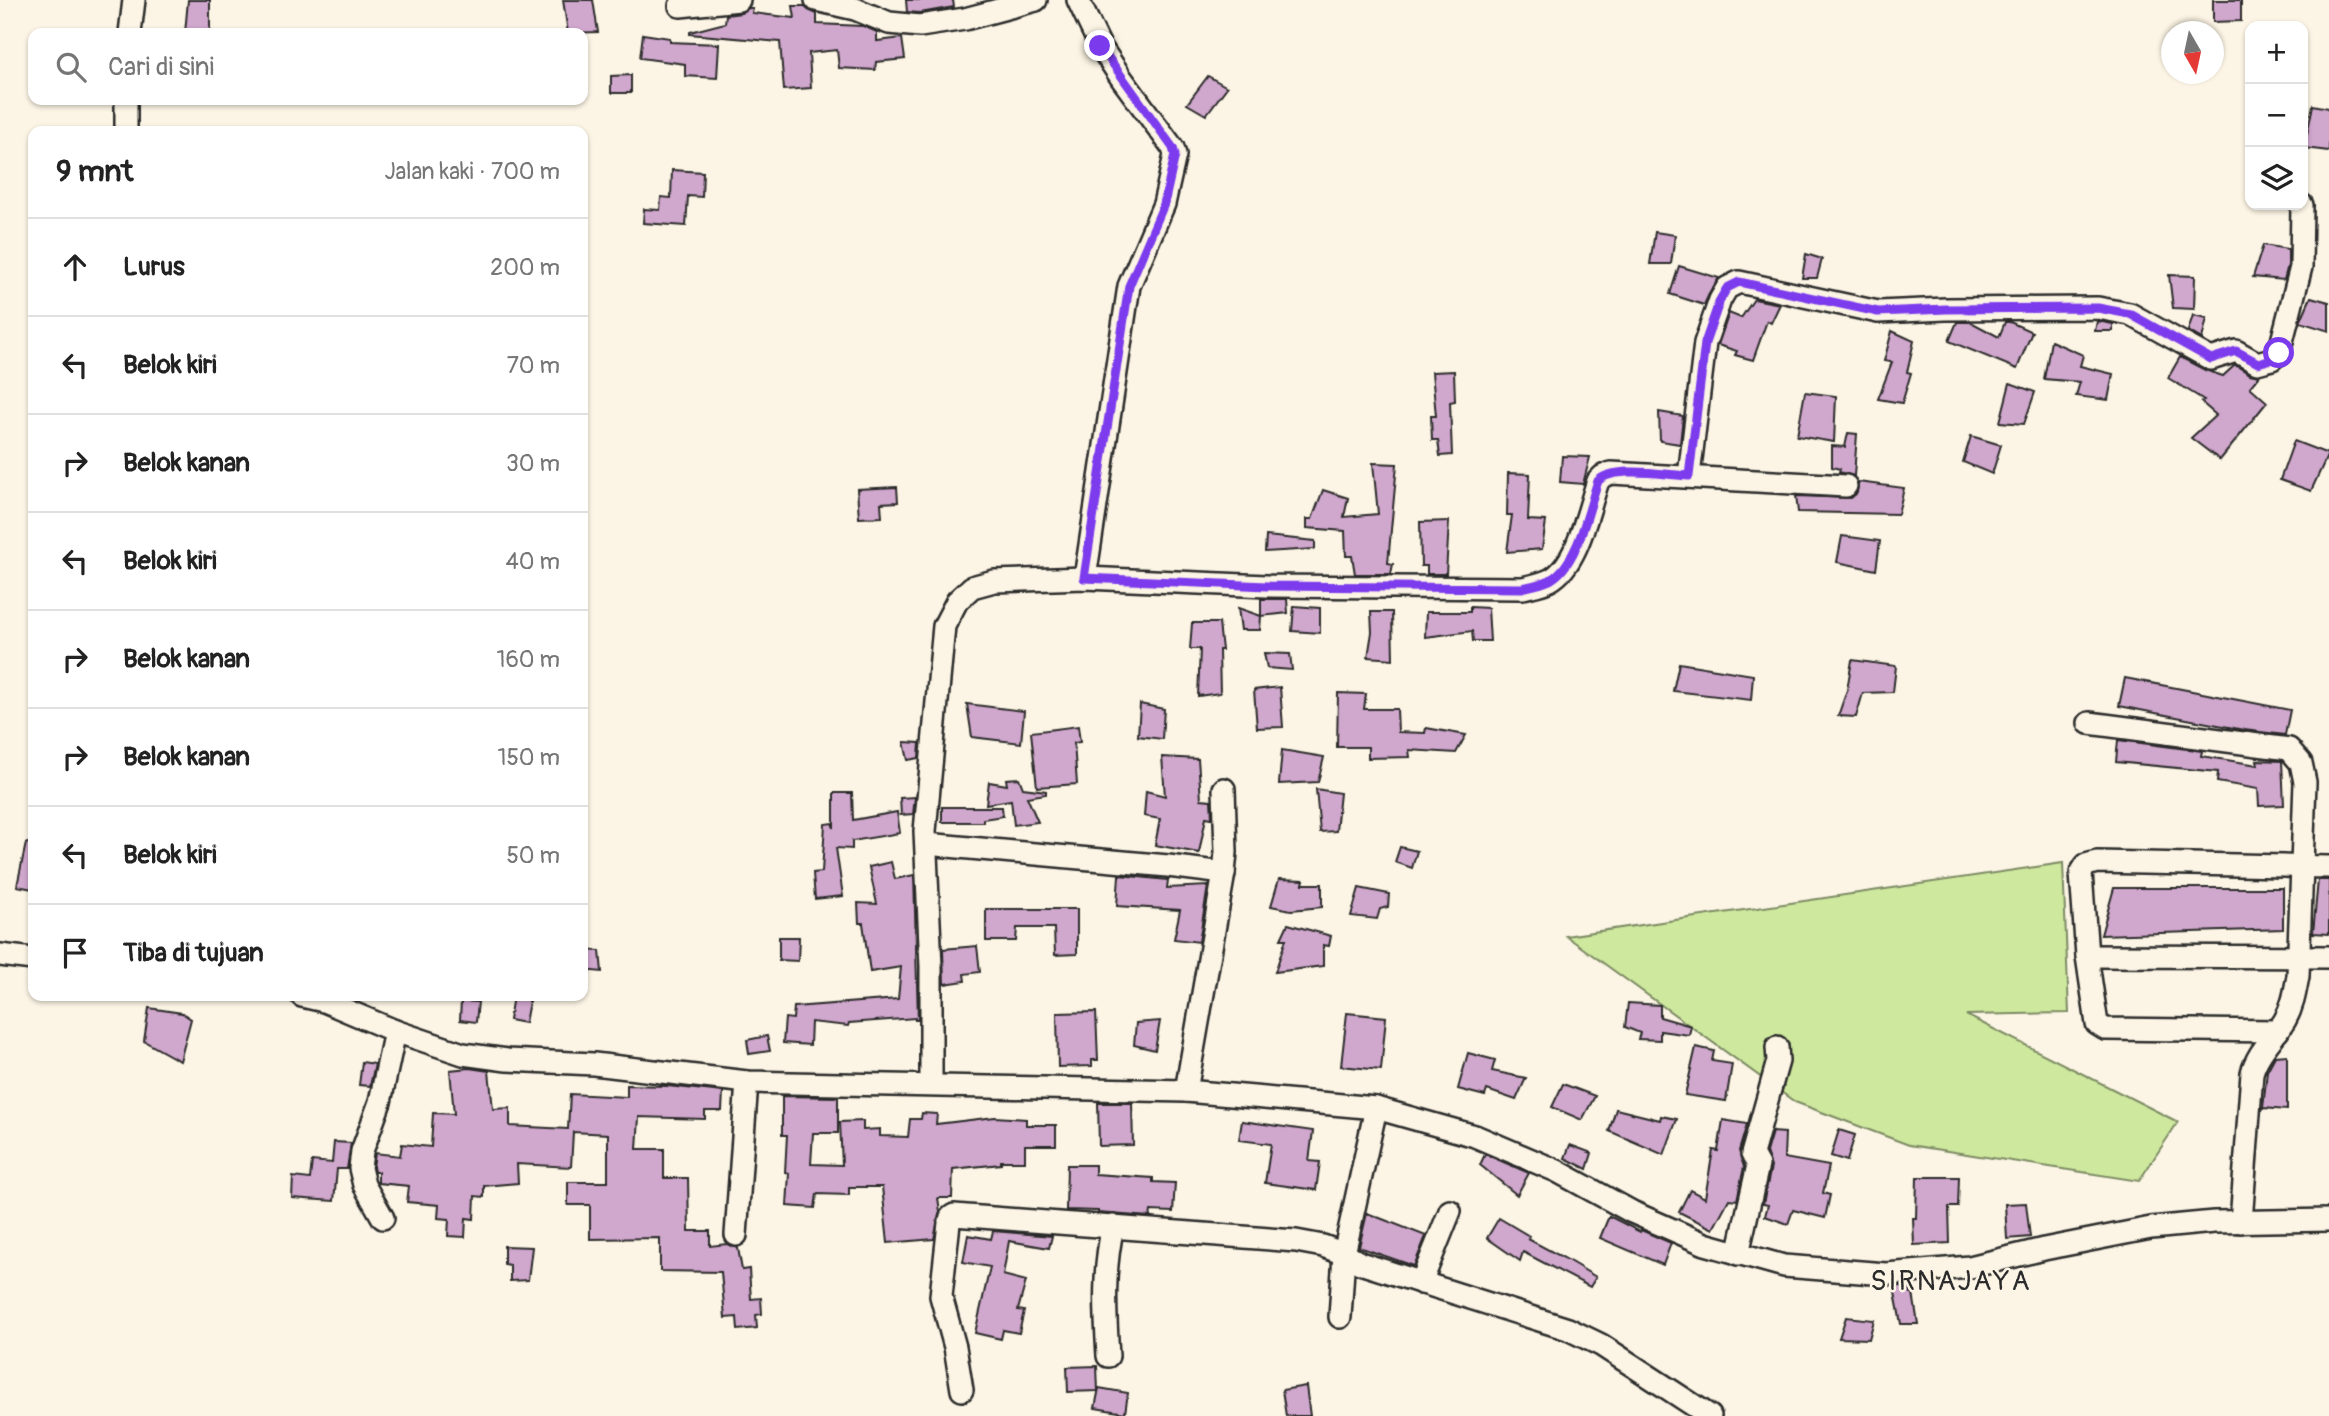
<!DOCTYPE html>
<html lang="id">
<meta charset="utf-8">
<style>
:root{--surface:#fff;--page:#f6f6f6;--text:#222;--muted:#767676;--line:#e0e0e0}
body{margin:0;font-family:Pangolin,sans-serif;background:var(--page);color:var(--text)}
.controls{position:absolute;right:21px;top:21px;display:grid;overflow:hidden;border-radius:14px;box-shadow:0 2px 5px #0004}
.controls button{width:63px;height:63px;display:grid;place-items:center;padding:0;border:0;border-bottom:2px solid var(--line);background:var(--surface);color:var(--text);font:35px sans-serif}
.compass{position:absolute;left:2161px;top:21px;width:63px;height:63px;border-radius:50%;background:var(--surface);box-shadow:0 2px 5px #0004;rotate:171deg}
.stop{position:absolute;width:21px;height:21px;margin:-16px;border:5px solid #7c3aed;border-radius:50%;background:#fff}
.stop.end{background:#7c3aed;border-color:#fff;box-shadow:0 2px 7px #0008}
.list{margin:0;padding:0;list-style:none}
h2{display:flex;justify-content:space-between;align-items:center;height:91px;margin:0;padding:0 28px;font-size:30px}
h2 small{font-size:23px;font-weight:400;color:var(--muted)}
.list li{display:grid;grid-template-columns:46px 1fr auto;gap:21px;align-items:center;box-sizing:border-box;height:98px;padding:0 28px;border-top:2px solid var(--line)}
.list b{display:block;font-size:26px;white-space:nowrap}
.list em{font-size:23px;font-style:normal;color:var(--muted)}
.icon{flex:none;width:38px;height:38px;fill:none;stroke:currentColor;stroke-width:2;stroke-linecap:round;stroke-linejoin:round}
.map{position:relative;flex:none;width:2329px;height:1416px;overflow:hidden}
.search{position:absolute;background:var(--surface);box-shadow:0 2px 5px #0004;left:28px;top:28px;width:560px;height:77px;display:flex;align-items:center;gap:18px;box-sizing:border-box;padding:0 24px;border-radius:14px;color:var(--muted);font-size:26px}
.panel{position:absolute;background:var(--surface);box-shadow:0 2px 5px #0004;left:28px;top:126px;width:560px;height:875px;border-radius:14px}
.map>svg:first-child{display:block}
.green{fill:#cee89e;stroke:#7c8a64;stroke-width:2}
.building{fill:#d0a7cd;stroke:#2b2b2b;stroke-width:2}
.lines{fill:none;stroke-linecap:round;stroke-linejoin:round}
.minor-casing{stroke:#2b2b2b;stroke-width:26}
.minor{stroke:#fcf5e5;stroke-width:21}
.route{stroke:#7c3aed;stroke-width:9}
.labels{text-anchor:middle;stroke-width:5;stroke-linejoin:round;paint-order:stroke}
.quarter-label{font-size:28px;letter-spacing:2px;fill:#2b2b2b;stroke:#fcf5e5}
</style>
<div class="map">
<svg width="2329" height="1416" viewBox="0 0 2329 1416">
<rect width="100%" height="100%" fill="#fcf5e5"/>
<filter id="ink" filterUnits="userSpaceOnUse"><feTurbulence type="fractalNoise" baseFrequency=".0143" numOctaves="2"/><feDisplacementMap in="SourceGraphic" scale="14" xChannelSelector="R" yChannelSelector="G"/><feConvolveMatrix kernelMatrix="1 2 1 2 8 2 1 2 1" color-interpolation-filters="sRGB"/></filter>
<g filter="url(#ink)">
<path class="green" d="M2063,863L2069,1013L1966,1015L2178,1122L2139,1181L1909,1145L1795,1102L1566,936Z"/>
<g class="building">
<path d="M188,0H210V33H185Z"/>
<path d="M563,0H593L598,32L568,33Z"/>
<path d="M906,0H953L954,7L920,13L907,12Z"/>
<path d="M2213,0H2241V21L2213,22Z"/>
<path d="M793,6H805L808,10L817,14V24L863,26L877,32V41L902,38L905,59L876,62L875,70L839,68L837,50L809,53L811,88L784,90L780,42L690,34V32L725,23L726,15L741,13L749,8H753L752,13L795,18Z"/>
<path d="M643,34L670,38V42L719,44L717,78L685,76V64L640,58Z"/>
<path d="M631,75V93H611V76Z"/>
<path d="M1208,76L1227,87L1206,115L1187,104Z"/>
<path d="M2313,105L2329,108V151L2304,148Z"/>
<path d="M672,170L703,172L702,197L688,196L686,226L643,223L644,209L660,210L661,197L671,198Z"/>
<path d="M1655,232L1675,235L1671,264H1650Z"/>
<path d="M2263,245L2288,249V265L2284,280L2253,277Z"/>
<path d="M1806,254L1822,259L1817,278H1802Z"/>
<path d="M1679,266L1719,278L1709,294L1704,305L1670,294Z"/>
<path d="M2169,275L2195,276L2194,309L2173,308Z"/>
<path d="M2311,297L2329,302V331L2300,322Z"/>
<path d="M1754,299L1780,304L1771,323L1767,321L1753,360L1735,355L1737,351L1718,345L1729,313L1741,318Z"/>
<path d="M2193,315L2207,318L2202,339L2188,331Z"/>
<path d="M2097,321L2113,324V331H2095Z"/>
<path d="M1957,322H1971L1999,337L2005,322H2010L2032,332L2017,369L1949,341Z"/>
<path d="M1892,331L1914,341L1907,372L1911,373L1902,403L1878,399L1892,362L1884,361Z"/>
<path d="M2051,341L2083,355L2080,366L2113,374L2108,400L2076,396L2080,382L2044,379Z"/>
<path d="M2180,357L2205,370L2223,376L2235,365L2250,374L2259,376L2250,387L2267,402L2220,460L2191,438L2216,415L2201,402L2204,400L2168,378Z"/>
<path d="M1454,371L1455,401L1450,402L1452,455L1440,456L1438,440H1432L1431,416H1436L1432,372Z"/>
<path d="M2010,383L2035,392L2024,424L2000,422Z"/>
<path d="M1805,392L1836,396L1834,442L1797,436Z"/>
<path d="M1659,412L1683,416L1680,444L1660,441Z"/>
<path d="M1848,433L1857,434L1854,476L1839,472L1840,469L1832,467V446L1845,447Z"/>
<path d="M1971,436L2001,445L1992,474L1963,462Z"/>
<path d="M2294,441L2328,454L2311,491L2280,480Z"/>
<path d="M1562,456L1590,457L1583,484L1560,482Z"/>
<path d="M1373,463L1397,464L1388,563L1393,564L1391,574H1355L1352,556H1346L1345,531L1307,528V519H1312L1323,490L1348,498L1344,517L1378,514Z"/>
<path d="M1508,473L1530,474L1528,520L1546,521L1542,549L1507,552L1512,515H1507Z"/>
<path d="M1858,482L1904,488L1898,514L1798,512L1796,496L1851,498L1857,493Z"/>
<path d="M897,487L898,502L881,503L882,517L859,518L857,489Z"/>
<path d="M1449,521L1446,574H1427V566H1421L1420,522Z"/>
<path d="M1266,536L1315,541V549L1265,552Z"/>
<path d="M1842,536L1880,541L1876,570L1837,562Z"/>
<path d="M1261,599H1287L1288,613L1261,616Z"/>
<path d="M1294,606L1320,608V633L1292,631Z"/>
<path d="M1470,607L1488,608L1490,641H1473L1472,631L1425,637L1426,612H1470Z"/>
<path d="M1238,608L1261,616L1260,630H1241Z"/>
<path d="M1371,612H1392L1393,659L1368,657L1372,632Z"/>
<path d="M1192,623H1219L1222,650H1219L1220,693L1198,696L1200,649H1190Z"/>
<path d="M1264,653L1290,654L1292,670L1267,668Z"/>
<path d="M1852,660L1896,666L1893,692L1863,693L1856,717L1838,716L1847,690Z"/>
<path d="M1679,663L1753,675L1751,700L1673,691Z"/>
<path d="M2125,678L2290,710L2285,735L2244,730L2119,706Z"/>
<path d="M1280,687L1283,727L1257,728L1254,690Z"/>
<path d="M1338,693L1366,694L1364,709H1397L1398,732L1425,733L1426,728L1466,735L1456,753L1409,750L1410,757L1368,758V747H1337Z"/>
<path d="M967,704L1024,711L1021,743L972,737Z"/>
<path d="M1140,704L1164,709L1162,739L1138,736Z"/>
<path d="M1078,726L1080,742L1074,743L1077,784L1037,787L1031,732Z"/>
<path d="M2118,740L2202,751L2201,756L2258,765L2257,760L2282,761L2284,805L2259,806L2258,789L2217,782L2218,772L2116,762Z"/>
<path d="M904,742L920,743L919,758L908,760Z"/>
<path d="M1282,750L1324,757L1318,782L1279,784Z"/>
<path d="M1162,757L1198,759L1201,799L1211,800L1212,818L1206,817L1199,853L1155,845L1160,819L1144,816L1146,791L1165,796Z"/>
<path d="M1019,778L1023,788L1046,791V794L1027,797L1038,822L1014,825L1011,800L986,804L989,782L1007,785L1006,779Z"/>
<path d="M1316,789L1340,793L1336,831L1320,832Z"/>
<path d="M834,793H852L853,820L897,812L900,833L852,841V849L836,848L843,896L815,899L813,873L822,872L825,824L832,823L834,828Z"/>
<path d="M915,797L913,814L901,815L900,798Z"/>
<path d="M942,807H1002L1003,816L983,819V822H942Z"/>
<path d="M26,843L33,844V889L17,886Z"/>
<path d="M1400,847L1417,851L1412,868L1395,862Z"/>
<path d="M891,862L895,879L914,875L918,1020H915V1018L849,1023L848,1026L811,1022L810,1045L783,1043L785,1018L793,1019L794,1007L898,999L901,967L870,972L863,923H859L858,903L877,904L869,867Z"/>
<path d="M1119,875L1168,880L1167,888L1208,886L1199,942L1174,939L1180,910L1117,906Z"/>
<path d="M1279,879L1304,880L1303,884H1322V907L1291,910L1271,906Z"/>
<path d="M2318,880H2329V934L2313,933Z"/>
<path d="M1359,888L1389,894L1388,907L1380,909L1377,919L1351,916Z"/>
<path d="M2114,888H2283V929L2101,935Z"/>
<path d="M986,909H1077V954L1055,955L1054,928H1017L1016,941H986Z"/>
<path d="M1288,924L1331,936L1329,946L1323,945V966L1275,972L1286,939H1281Z"/>
<path d="M779,937H799L798,961L779,960Z"/>
<path d="M977,946L980,972L964,974L965,981L944,984L943,949Z"/>
<path d="M583,950L600,951L602,972L583,970Z"/>
<path d="M513,996H530L525,1023L509,1020Z"/>
<path d="M461,1001L478,1002L476,1022L460,1020Z"/>
<path d="M1628,1003L1660,1005V1017L1691,1026L1689,1035L1660,1031V1040L1638,1039L1640,1033L1625,1027Z"/>
<path d="M149,1008L182,1013L191,1019L180,1061L144,1041Z"/>
<path d="M1096,1012L1098,1060H1092V1066L1058,1067L1057,1013Z"/>
<path d="M1347,1013L1386,1017L1381,1070L1341,1066Z"/>
<path d="M1160,1021L1155,1050L1134,1045L1136,1023Z"/>
<path d="M767,1036L770,1051L749,1054L747,1040Z"/>
<path d="M1696,1047L1714,1051L1712,1061L1732,1064L1726,1101L1685,1095Z"/>
<path d="M1468,1053L1495,1060L1492,1071L1526,1078L1516,1100L1487,1090L1485,1096L1458,1089Z"/>
<path d="M2287,1055V1110L2263,1108L2267,1071L2275,1056Z"/>
<path d="M362,1062L375,1064L370,1086L359,1085Z"/>
<path d="M469,1068L489,1071L493,1109L510,1108V1126L568,1129L570,1094L627,1097V1085L667,1086L723,1092L722,1111H705V1119L639,1117L637,1149H664V1178H688L689,1231H710V1246L727,1244L738,1248L742,1270L749,1269L751,1299L761,1298L762,1314L756,1315L757,1328L738,1330L737,1317L725,1318L721,1272L660,1271V1238L590,1239V1205H568V1182H608V1134L573,1132L571,1167L517,1164L518,1183L484,1186V1197L475,1196L474,1219L466,1218L465,1237L448,1236L449,1219L438,1218L439,1205L407,1202L409,1186L378,1183V1172H374L373,1167L375,1153L400,1156L402,1144L431,1147L433,1113L454,1114L450,1070Z"/>
<path d="M1563,1084L1595,1096L1582,1120L1552,1107Z"/>
<path d="M782,1096L838,1097V1133H813L811,1164L842,1165L840,1122L863,1121V1130L880,1129V1136L908,1137L910,1119H921L922,1113L937,1114L936,1124L995,1117L1026,1119V1125H1056V1145H1025V1161H1001V1164L953,1169L952,1198H938L940,1211L934,1239L888,1243L882,1187H849V1195L817,1194L815,1208L787,1206L789,1173L785,1172L787,1135H782Z"/>
<path d="M1098,1103H1132L1133,1145L1099,1146Z"/>
<path d="M1616,1109L1660,1120L1661,1116L1677,1119L1664,1155L1609,1131Z"/>
<path d="M1723,1120L1747,1124L1739,1151L1744,1167L1737,1200L1729,1199L1713,1229L1679,1212L1690,1190L1705,1198L1713,1150L1718,1151Z"/>
<path d="M1242,1121L1313,1131L1309,1161L1320,1162L1316,1190L1265,1183L1271,1144L1239,1140Z"/>
<path d="M1839,1130L1855,1135L1847,1161L1831,1156Z"/>
<path d="M1772,1132L1785,1133L1784,1158L1829,1166L1823,1193L1830,1195L1825,1218L1793,1210L1788,1224L1765,1216L1768,1205L1763,1204L1771,1167L1766,1152Z"/>
<path d="M334,1142L351,1143L347,1169H337L334,1201L292,1198L293,1177L310,1179L312,1161L332,1163Z"/>
<path d="M1570,1145L1592,1153L1587,1169L1565,1158Z"/>
<path d="M1485,1154L1529,1173L1517,1195L1480,1165Z"/>
<path d="M1067,1165H1095V1174L1153,1178V1182L1175,1183L1173,1212L1151,1211L1150,1217L1098,1213V1211L1066,1210Z"/>
<path d="M1917,1177H1959L1958,1207H1949L1950,1243L1914,1245L1913,1218H1916Z"/>
<path d="M2026,1203L2030,1237L2007,1239L2005,1204Z"/>
<path d="M1367,1213L1426,1236L1414,1266L1359,1247Z"/>
<path d="M1609,1216L1640,1232L1641,1230L1671,1243L1663,1265L1600,1238Z"/>
<path d="M1499,1218L1529,1236L1528,1239L1564,1258L1596,1277L1590,1287L1523,1252L1520,1261L1487,1238Z"/>
<path d="M993,1231L1052,1236L1049,1248L1009,1241L1003,1275L1026,1281L1018,1310L1024,1311L1019,1333L1003,1330L1001,1339L975,1333L990,1267L963,1262L968,1235L991,1239Z"/>
<path d="M504,1246L532,1247L528,1280L510,1281V1265L504,1264Z"/>
<path d="M1910,1285L1911,1293H1913L1918,1324H1901L1894,1287Z"/>
<path d="M1846,1317L1874,1320L1869,1339L1839,1338Z"/>
<path d="M1097,1366L1098,1391L1068,1392L1067,1367Z"/>
<path d="M1306,1386L1310,1416H1286L1282,1390Z"/>
<path d="M1099,1388L1128,1393L1125,1413L1095,1408Z"/>
</g>
<g class="lines">
<defs>
<g id="minor">
<path d="M816,0L855,9L889,23L920,26L965,19L1036,0"/>
<path d="M1078,0L1100,46L1122,79L1173,148L1175,155L1164,204L1129,286L1085,578"/>
<path d="M680,6L739,0"/>
<path d="M130,33L134,0"/>
<path d="M126,131V100"/>
<path d="M1689,476L1705,343L1720,300L1727,288L1739,282L1878,312L1946,309L2098,308L2130,314L2211,359L2236,351L2257,363L2272,359L2279,353L2301,267L2302,205"/>
<path d="M2089,723L2289,749L2301,763L2305,782L2298,976C2295,992 2293,1006 2285,1020C2274,1038 2257,1053 2252,1073L2241,1222"/>
<path d="M926,844L1168,866L1224,873"/>
<path d="M0,955L33,959"/>
<path d="M2087,956L2329,957"/>
<path d="M302,996L324,1001L395,1031L463,1054L507,1060L594,1064L747,1082L1186,1091L1376,1108L1475,1136L1557,1171L1632,1212L1705,1244L1784,1266L1886,1274L1970,1267L2044,1249L2151,1228L2214,1222L2329,1220"/>
<path d="M2278,1031L2105,1029L2097,1024L2087,956L2081,873L2086,865L2097,862L2329,867"/>
<path d="M931,1085V967L925,831L944,626L957,601L972,587L994,581L1085,578L1267,586L1523,588C1531,586 1542,584 1550,580C1578,565 1588,510 1598,481L1603,476L1611,473L1846,486"/>
<path d="M1186,1091L1224,873L1226,852L1224,789"/>
<path d="M1376,1108L1344,1254L1360,1263L1568,1329L1601,1345L1710,1416"/>
<path d="M383,1218L364,1185L360,1168L362,1151L380,1102L395,1031"/>
<path d="M736,1235L747,1082"/>
<path d="M1738,1254L1758,1165L1752,1154L1778,1061L1777,1047"/>
<path d="M1421,1283L1450,1211"/>
<path d="M1108,1356C1105,1311 1103,1270 1113,1226"/>
<path d="M962,1390L955,1347L941,1296L949,1223L951,1217L954,1215L1296,1241L1323,1246L1344,1254L1340,1317"/>
</g>
</defs>
<use href="#minor" class="minor-casing"/>
<use href="#minor" class="minor"/>
</g>
</g>
<g class="lines" filter="url(#ink)">
<path class="route" d="M1100,46L1173,148L1175,155L1164,204L1129,286L1084,578L1267,586L1522,588C1531,586 1542,584 1550,580C1578,565 1588,510 1598,481C1614,465 1666,475 1689,476L1705,343L1720,300L1727,288L1739,282L1878,312L1946,309L2098,308L2130,314L2211,359L2236,351L2258,363L2272,359L2279,353"/>
</g>
<g class="labels">
<g class="quarter-label">
<text x="1951" y="1290">SIRNAJAYA</text>
</g>
</g>
</svg>
<div class="controls">
<button>+</button>
<button>−</button>
<button><svg class="icon" aria-label="layers" viewBox="0 0 24 24"><path d="M12 4l9 5-9 5-9-5zM3 14l9 5 9-5"/></svg></button>
</div>
<svg class="compass" viewBox="-18 -18 36 36"><path d="M0-13l5 13h-10z" fill="#e53935"/><path d="M0 13l5-13h-10z" fill="#767676"/></svg>
<div class="stop" style="left:2279px;top:353px"></div>
<div class="stop end" style="left:1100px;top:46px"></div>
<div class="search"><svg class="icon" aria-label="search" viewBox="0 0 24 24"><circle cx="10" cy="10" r="6"/><path d="M15 15l6 6"/></svg>Cari di sini</div>
<section class="panel">
<h2>9 mnt<small>Jalan kaki · 700 m</small></h2>
<ul class="list">
<li><svg class="icon" aria-label="ahead" viewBox="0 0 24 24"><path d="M12 20V5M6 11l6-6 6 6"/></svg><div><b>Lurus</b></div><em>200 m</em></li>
<li><svg class="icon" aria-label="left" viewBox="0 0 24 24"><path d="M17 20v-9H6M10 6l-5 5 5 5"/></svg><div><b>Belok kiri</b></div><em>70 m</em></li>
<li><svg class="icon" aria-label="right" viewBox="0 0 24 24"><path d="M7 20v-9h11M14 6l5 5-5 5"/></svg><div><b>Belok kanan</b></div><em>30 m</em></li>
<li><svg class="icon" aria-label="left" viewBox="0 0 24 24"><path d="M17 20v-9H6M10 6l-5 5 5 5"/></svg><div><b>Belok kiri</b></div><em>40 m</em></li>
<li><svg class="icon" aria-label="right" viewBox="0 0 24 24"><path d="M7 20v-9h11M14 6l5 5-5 5"/></svg><div><b>Belok kanan</b></div><em>160 m</em></li>
<li><svg class="icon" aria-label="right" viewBox="0 0 24 24"><path d="M7 20v-9h11M14 6l5 5-5 5"/></svg><div><b>Belok kanan</b></div><em>150 m</em></li>
<li><svg class="icon" aria-label="left" viewBox="0 0 24 24"><path d="M17 20v-9H6M10 6l-5 5 5 5"/></svg><div><b>Belok kiri</b></div><em>50 m</em></li>
<li><svg class="icon" aria-label="arrive" viewBox="0 0 24 24"><path d="M6 21V4h12l-3 4 3 4H6"/></svg><div><b>Tiba di tujuan</b></div></li>
</ul>
</section>
</div>
